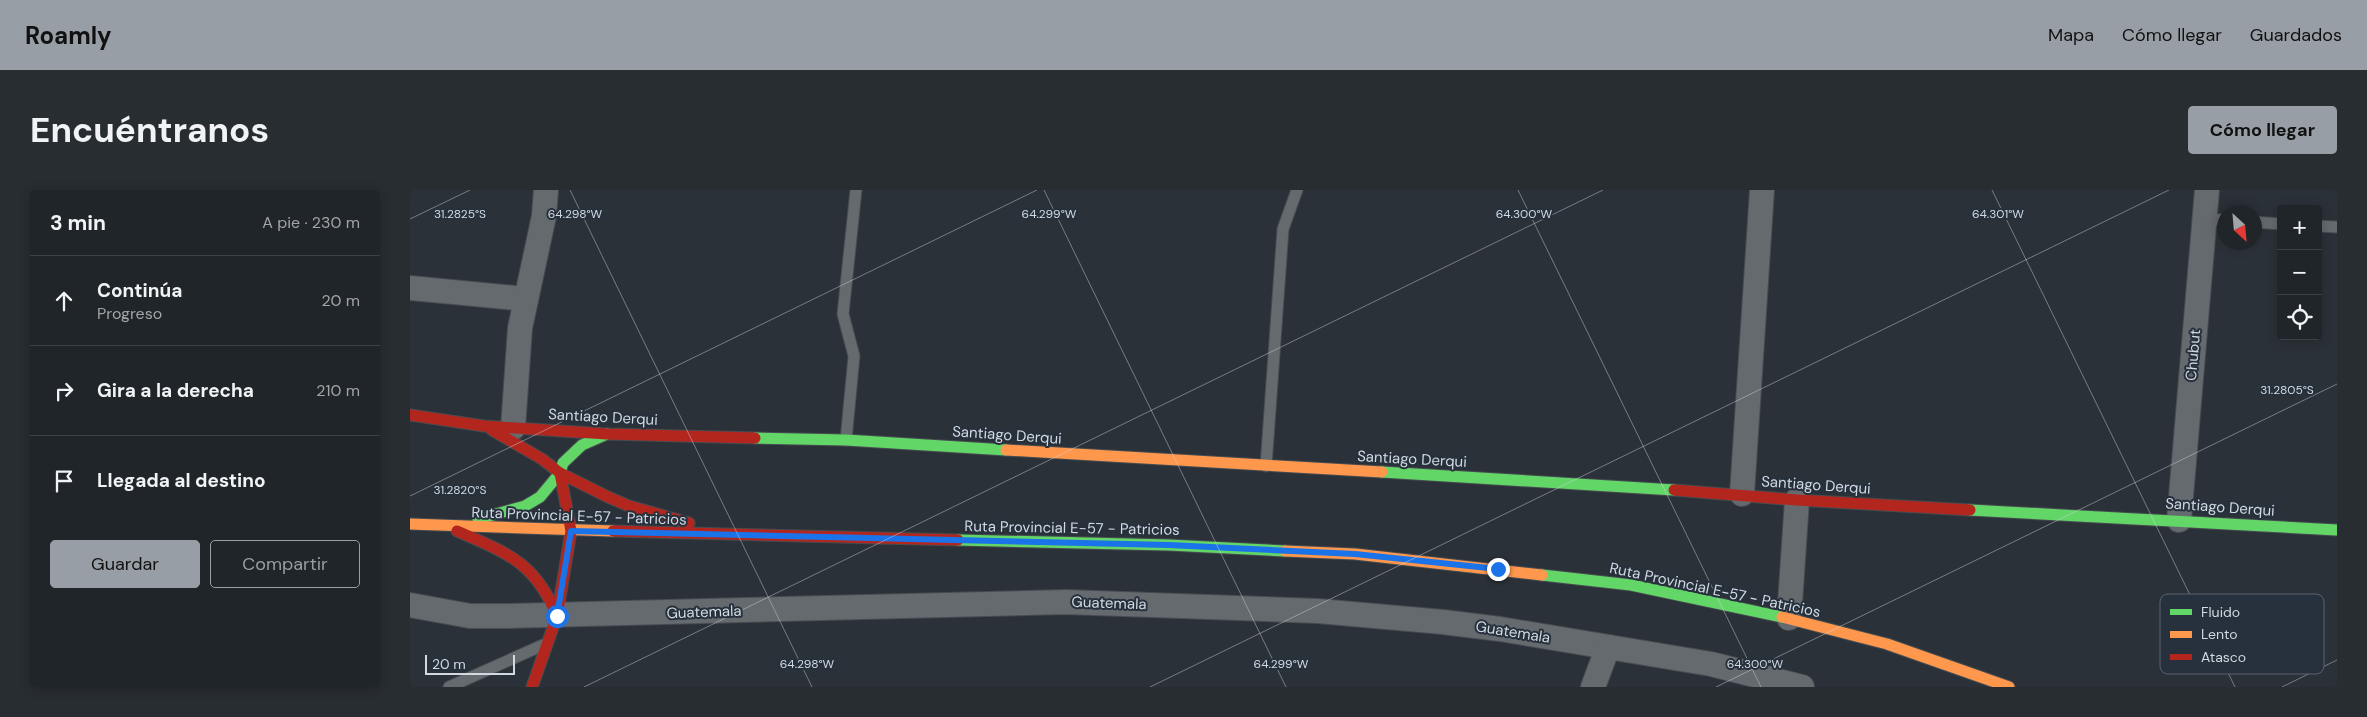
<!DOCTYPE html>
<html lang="es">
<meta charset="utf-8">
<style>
:root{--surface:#20252a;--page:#282d32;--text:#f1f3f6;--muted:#a2a5a8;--line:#3d4247;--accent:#989ea6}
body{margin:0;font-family:"DM Sans",sans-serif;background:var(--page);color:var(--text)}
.controls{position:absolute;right:15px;top:15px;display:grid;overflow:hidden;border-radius:5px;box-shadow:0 2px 12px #0003}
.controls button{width:45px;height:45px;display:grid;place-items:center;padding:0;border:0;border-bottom:1px solid var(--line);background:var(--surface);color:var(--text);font:25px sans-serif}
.compass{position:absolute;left:1807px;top:15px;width:45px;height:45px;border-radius:50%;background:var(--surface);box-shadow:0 2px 12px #0003;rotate:154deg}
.scale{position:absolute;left:15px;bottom:12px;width:90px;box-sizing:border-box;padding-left:5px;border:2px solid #d2d9e1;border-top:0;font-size:14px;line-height:18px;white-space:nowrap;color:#d2d9e1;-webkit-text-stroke:4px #26313d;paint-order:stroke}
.stop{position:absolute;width:15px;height:15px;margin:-11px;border:4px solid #1a73e8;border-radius:50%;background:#fff}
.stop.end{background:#1a73e8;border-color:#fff;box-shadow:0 1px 5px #0008}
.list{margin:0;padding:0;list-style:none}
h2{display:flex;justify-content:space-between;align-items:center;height:65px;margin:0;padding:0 20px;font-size:21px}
h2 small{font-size:16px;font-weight:400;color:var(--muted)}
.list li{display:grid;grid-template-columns:32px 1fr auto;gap:15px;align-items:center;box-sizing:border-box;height:90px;padding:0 20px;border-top:1px solid var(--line)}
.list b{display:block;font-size:19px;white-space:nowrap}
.list p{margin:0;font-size:16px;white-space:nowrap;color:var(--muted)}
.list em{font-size:16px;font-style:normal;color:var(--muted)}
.actions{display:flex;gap:10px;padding:15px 20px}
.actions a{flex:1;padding:11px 0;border:1px solid var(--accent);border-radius:5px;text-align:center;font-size:18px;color:var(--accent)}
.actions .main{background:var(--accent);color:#111}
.icon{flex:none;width:28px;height:28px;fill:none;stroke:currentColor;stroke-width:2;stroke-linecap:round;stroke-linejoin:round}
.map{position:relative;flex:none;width:1927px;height:497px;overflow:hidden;border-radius:5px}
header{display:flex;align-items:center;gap:30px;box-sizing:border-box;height:70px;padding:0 25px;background:var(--accent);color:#111}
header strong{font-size:24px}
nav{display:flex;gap:28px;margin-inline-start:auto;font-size:18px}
.intro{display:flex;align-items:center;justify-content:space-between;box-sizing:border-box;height:120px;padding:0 30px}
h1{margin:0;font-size:35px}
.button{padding:12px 22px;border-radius:5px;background:var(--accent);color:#111;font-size:18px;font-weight:700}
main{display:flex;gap:30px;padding:0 30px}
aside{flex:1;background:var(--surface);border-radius:5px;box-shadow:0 2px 12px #0003}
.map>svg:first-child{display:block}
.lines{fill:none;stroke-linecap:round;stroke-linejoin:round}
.lane-casing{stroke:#464c51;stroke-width:13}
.street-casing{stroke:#464c51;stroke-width:26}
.fast-casing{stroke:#464c51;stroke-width:13}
.slow-casing{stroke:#464c51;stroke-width:13}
.jam-casing{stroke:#464c51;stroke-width:13}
.lane{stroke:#656a6f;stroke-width:11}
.street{stroke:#656a6f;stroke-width:24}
.fast{stroke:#63d668;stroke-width:11}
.slow{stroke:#ff974d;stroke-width:11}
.jam{stroke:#b3261e;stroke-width:11}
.route{stroke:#1a73e8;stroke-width:6}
.ticks{fill:none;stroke:#d2d9e1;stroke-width:1;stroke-opacity:0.45}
.labels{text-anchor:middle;stroke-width:4;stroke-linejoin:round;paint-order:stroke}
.street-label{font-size:15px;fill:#d2d9e1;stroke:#26313d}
.key{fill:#26313d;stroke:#5a636e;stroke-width:1}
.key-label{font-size:14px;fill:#d2d9e1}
.ticks-label{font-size:12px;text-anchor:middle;fill:#d2d9e1;stroke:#26313d;stroke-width:4;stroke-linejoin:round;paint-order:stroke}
</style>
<header>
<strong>Roamly</strong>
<nav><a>Mapa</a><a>Cómo llegar</a><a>Guardados</a></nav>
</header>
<div class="intro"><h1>Encuéntranos</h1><a class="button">Cómo llegar</a></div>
<main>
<aside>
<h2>3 min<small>A pie · 230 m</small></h2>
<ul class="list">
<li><svg class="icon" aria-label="ahead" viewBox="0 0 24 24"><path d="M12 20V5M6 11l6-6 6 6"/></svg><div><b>Continúa</b><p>Progreso</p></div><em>20 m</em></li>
<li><svg class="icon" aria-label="right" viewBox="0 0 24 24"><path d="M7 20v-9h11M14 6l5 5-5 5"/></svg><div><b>Gira a la derecha</b></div><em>210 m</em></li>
<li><svg class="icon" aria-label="arrive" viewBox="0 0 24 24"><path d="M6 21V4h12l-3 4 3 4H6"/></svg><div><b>Llegada al destino</b></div></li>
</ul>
<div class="actions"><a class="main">Guardar</a><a>Compartir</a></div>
</aside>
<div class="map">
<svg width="1927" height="497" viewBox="0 0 1927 497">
<rect width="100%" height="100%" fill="#2b3138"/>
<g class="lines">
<defs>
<g id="lane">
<path d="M1794,29L1814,30"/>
<path d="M1844,32L1871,34"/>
<path d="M1908,36L1927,37"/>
<path d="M436,250L444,166L433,124L446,0"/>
<path d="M856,276L873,39L887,0"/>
<path d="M39,497L133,455"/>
</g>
<g id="street">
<path d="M0,98L116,109"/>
<path d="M103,238L110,138L134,26L136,0"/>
<path d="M1332,304L1352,0"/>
<path d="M1769,330L1797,0"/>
<path d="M0,415L60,426H96L656,412L908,421L1033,432L1090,439L1301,474L1392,497"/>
<path d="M1379,428L1387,310"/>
<path d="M1183,497L1198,457"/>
</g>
<g id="fast">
<path d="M345,248L436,250L596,260"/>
<path d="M972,282L1264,300"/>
<path d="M1560,320L1927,340"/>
<path d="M68,329L115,316L130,307L150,283L153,273L172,255L197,244"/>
<path d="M548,350L759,355L875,361"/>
<path d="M1132,385L1221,395L1372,427"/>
</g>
<g id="slow">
<path d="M596,260L972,282"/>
<path d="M0,334L203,341"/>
<path d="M875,361L945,364L1132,385"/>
<path d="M1372,427L1477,454L1599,497"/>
</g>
<g id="jam">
<path d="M0,225L74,236L197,244L345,248"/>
<path d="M82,240L132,269L150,283L198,307L219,316L279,333"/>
<path d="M1264,300L1387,310L1560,320"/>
<path d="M47,341C97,363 125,372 147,426"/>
<path d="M203,341L548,350"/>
<path d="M122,497L147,426L161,341L150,283"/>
</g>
</defs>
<use href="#lane" class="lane-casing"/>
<use href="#street" class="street-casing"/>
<use href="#fast" class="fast-casing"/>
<use href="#slow" class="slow-casing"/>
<use href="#jam" class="jam-casing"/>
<use href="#lane" class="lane"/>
<use href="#street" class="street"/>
<use href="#fast" class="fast"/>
<use href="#slow" class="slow"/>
<use href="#jam" class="jam"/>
</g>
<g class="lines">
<path class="route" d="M147,426L161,341L759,355L945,364L1088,379"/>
</g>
<path class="ticks" d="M160,0L402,497M634,0L876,497M1108,0L1351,497M1582,0L1825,497M0,29L60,0M0,306L627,0M174,497L1193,0M740,497L1759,0M1306,497L1927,194M1872,497L1927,470"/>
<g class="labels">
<g class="street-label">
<text transform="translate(1783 165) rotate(-85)" y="5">Chubut</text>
<text transform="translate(193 227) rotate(3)" y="5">Santiago Derqui</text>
<text transform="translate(597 245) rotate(4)" y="5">Santiago Derqui</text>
<text transform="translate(1002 269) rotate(3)" y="5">Santiago Derqui</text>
<text transform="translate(1406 295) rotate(4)" y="5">Santiago Derqui</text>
<text transform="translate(1810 317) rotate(4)" y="5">Santiago Derqui</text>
<text transform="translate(169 326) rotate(2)" y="5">Ruta Provincial E-57 - Patricios</text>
<text transform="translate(662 338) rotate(1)" y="5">Ruta Provincial E-57 - Patricios</text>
<text transform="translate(1305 400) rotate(12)" y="5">Ruta Provincial E-57 - Patricios</text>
<text transform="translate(699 413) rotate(2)" y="5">Guatemala</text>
<text transform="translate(294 422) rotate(-2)" y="5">Guatemala</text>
<text transform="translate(1103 442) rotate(9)" y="5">Guatemala</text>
</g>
</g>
<rect x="1750" y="404" width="164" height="80" rx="8" class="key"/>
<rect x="1760" y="419" width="22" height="6" fill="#63d668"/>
<rect x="1760" y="441" width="22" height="7" fill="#ff974d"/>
<rect x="1760" y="464" width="22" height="6" fill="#b3261e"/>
<g class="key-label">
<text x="1791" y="427">Fluido</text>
<text x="1791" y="449">Lento</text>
<text x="1791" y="472">Atasco</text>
</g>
<g class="ticks-label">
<text x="165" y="28">64.298°W</text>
<text x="639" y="28">64.299°W</text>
<text x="1114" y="28">64.300°W</text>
<text x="1588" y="28">64.301°W</text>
<text x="50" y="28">31.2825°S</text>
<text x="1877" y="204">31.2805°S</text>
<text x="50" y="304">31.2820°S</text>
<text x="397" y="478">64.298°W</text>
<text x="871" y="478">64.299°W</text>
<text x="1345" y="478">64.300°W</text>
</g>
</svg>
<div class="controls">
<button>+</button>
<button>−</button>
<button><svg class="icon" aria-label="locate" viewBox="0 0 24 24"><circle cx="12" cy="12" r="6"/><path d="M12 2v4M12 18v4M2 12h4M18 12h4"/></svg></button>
</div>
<svg class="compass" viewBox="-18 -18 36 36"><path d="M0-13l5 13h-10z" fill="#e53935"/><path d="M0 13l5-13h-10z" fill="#a2a5a8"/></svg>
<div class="scale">20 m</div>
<div class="stop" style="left:147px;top:426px"></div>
<div class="stop end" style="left:1088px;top:379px"></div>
</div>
</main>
